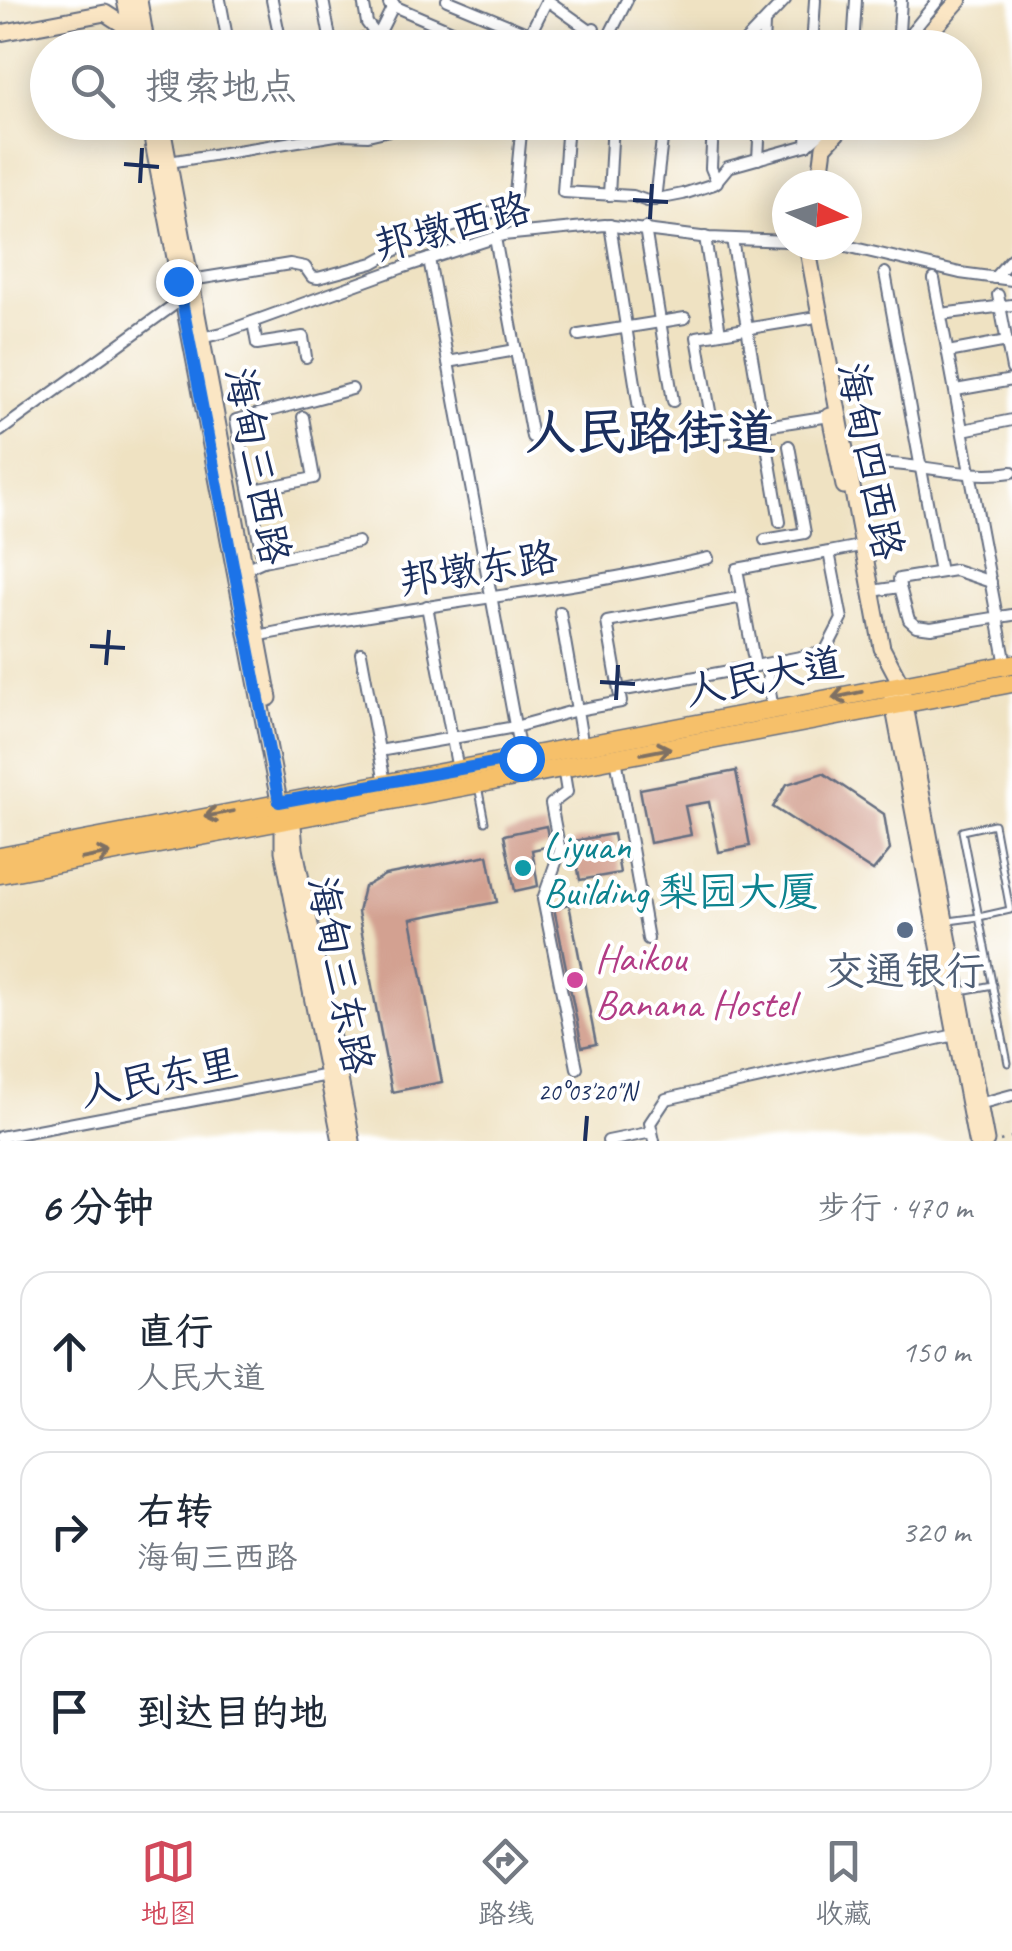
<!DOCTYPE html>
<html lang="zh">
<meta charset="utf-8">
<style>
:root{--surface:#fff;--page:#f6f6f7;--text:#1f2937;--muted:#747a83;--line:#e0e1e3;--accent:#d1495b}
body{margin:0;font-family:Caveat,"LXGW WenKai TC",sans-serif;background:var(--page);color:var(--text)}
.compass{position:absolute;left:772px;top:170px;width:90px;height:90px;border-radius:50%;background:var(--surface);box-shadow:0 5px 25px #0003;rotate:94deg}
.stop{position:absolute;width:30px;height:30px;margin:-22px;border:8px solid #1a73e8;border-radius:50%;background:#fff}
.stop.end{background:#1a73e8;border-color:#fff;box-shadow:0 2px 10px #0008}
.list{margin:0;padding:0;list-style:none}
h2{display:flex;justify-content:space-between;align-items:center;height:130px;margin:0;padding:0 40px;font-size:42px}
h2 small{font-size:32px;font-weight:400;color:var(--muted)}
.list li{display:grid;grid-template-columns:65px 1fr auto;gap:30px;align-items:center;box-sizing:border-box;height:160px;margin:0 20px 20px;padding:0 20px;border:2px solid var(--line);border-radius:30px}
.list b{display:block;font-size:38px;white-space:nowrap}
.list p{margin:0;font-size:32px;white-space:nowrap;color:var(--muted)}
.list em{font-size:32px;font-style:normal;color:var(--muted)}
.icon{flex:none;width:55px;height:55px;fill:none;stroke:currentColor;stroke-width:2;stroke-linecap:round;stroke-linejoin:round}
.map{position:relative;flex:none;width:1012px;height:1141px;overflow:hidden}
.search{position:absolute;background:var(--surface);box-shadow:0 5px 25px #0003;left:30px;right:30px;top:30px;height:110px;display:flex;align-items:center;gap:25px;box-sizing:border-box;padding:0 35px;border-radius:55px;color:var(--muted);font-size:38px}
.sheet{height:670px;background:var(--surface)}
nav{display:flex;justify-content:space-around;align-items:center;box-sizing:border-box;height:140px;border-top:2px solid var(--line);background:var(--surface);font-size:28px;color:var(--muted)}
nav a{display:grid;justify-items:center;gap:5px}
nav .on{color:var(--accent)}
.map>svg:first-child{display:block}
.building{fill:#d3a191}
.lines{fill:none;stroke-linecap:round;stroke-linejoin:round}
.lane-casing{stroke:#656e81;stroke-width:9}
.street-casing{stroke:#656e81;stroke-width:14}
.secondary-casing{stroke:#656e81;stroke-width:19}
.primary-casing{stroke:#656e81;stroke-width:21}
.path{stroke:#656e81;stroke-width:2.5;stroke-dasharray:2.5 8;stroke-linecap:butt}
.lane{stroke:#fff;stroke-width:5}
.street{stroke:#fff;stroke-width:10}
.secondary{stroke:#fbe6c4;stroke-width:15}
.primary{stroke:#f6c06b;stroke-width:18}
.oneway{stroke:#7e7064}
.route{stroke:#1a73e8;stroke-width:12}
.ticks{fill:none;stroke:#1b2f5e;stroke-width:4}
.culture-dot{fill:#0f9aa8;stroke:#fff;stroke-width:4}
.service-dot{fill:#5c6f8a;stroke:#fff;stroke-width:4}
.hotel-dot{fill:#d1479c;stroke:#fff;stroke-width:4}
.labels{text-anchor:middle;stroke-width:8;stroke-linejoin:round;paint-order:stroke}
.street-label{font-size:40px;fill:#1b2f5e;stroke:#fff}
.culture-label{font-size:40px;fill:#0d838f;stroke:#fff;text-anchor:start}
.hotel-label{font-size:40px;fill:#b23c85;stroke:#fff;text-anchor:start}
.service-label{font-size:40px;fill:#4e5e75;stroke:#fff}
.district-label{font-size:50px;font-weight:bold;fill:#1b2f5e;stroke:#fff}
.ticks-label{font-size:25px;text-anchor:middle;fill:#1b2f5e;stroke:#fff;stroke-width:8;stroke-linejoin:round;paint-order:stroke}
</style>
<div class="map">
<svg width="1012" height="1141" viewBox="0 0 1012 1141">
<rect width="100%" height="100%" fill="#fff"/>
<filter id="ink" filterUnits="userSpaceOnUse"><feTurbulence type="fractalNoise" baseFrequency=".01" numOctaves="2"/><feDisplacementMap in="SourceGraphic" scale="20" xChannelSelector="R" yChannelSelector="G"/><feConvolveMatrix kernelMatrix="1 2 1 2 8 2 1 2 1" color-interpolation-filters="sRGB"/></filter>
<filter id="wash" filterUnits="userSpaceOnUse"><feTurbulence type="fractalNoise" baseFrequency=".0048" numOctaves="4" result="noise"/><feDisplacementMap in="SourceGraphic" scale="40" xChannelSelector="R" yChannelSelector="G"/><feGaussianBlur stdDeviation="2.25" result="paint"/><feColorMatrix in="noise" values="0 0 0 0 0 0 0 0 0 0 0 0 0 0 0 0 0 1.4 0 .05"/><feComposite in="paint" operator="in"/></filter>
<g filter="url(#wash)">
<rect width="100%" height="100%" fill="#efe2c2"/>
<g id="blocks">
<g class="building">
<path d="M736,771L750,846L719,852L709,802L685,806L691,835L650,843L640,789Z"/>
<path d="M823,773L884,814L890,850L873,871L773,807L787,784Z"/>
<path d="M546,826L550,846L532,850L538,886L515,891L504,835Z"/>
<path d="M613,834L620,873L580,880L573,841Z"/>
<path d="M488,855L497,902L411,919L442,1082L392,1092L358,912L364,887L385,875Z"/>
<path d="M569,904L596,1044L582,1047L554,908Z"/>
</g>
</g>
</g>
<g filter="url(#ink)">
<use href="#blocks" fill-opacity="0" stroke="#656e81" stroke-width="2.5"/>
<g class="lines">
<defs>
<g id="lane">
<path d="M478,786L485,822"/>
<path d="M994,824L1010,910L979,917L962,831Z"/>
<path d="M949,921L979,917L1008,1063"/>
<path d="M961,991L993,985"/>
</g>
<g id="street">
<path d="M220,0L229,48"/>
<path d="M272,0L282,48"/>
<path d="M323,0L331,43"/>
<path d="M363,0L367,23L378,37"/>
<path d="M447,0L529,34"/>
<path d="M547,0L614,48"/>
<path d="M389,4L492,48"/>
<path d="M606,42L627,0"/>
<path d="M302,48L378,37"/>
<path d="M372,48L394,4"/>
<path d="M523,48L547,0"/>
<path d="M583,48L594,29"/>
<path d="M739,48L785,0"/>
<path d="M763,48L764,23"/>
<path d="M812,48L815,0"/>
<path d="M853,48L856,0"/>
<path d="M898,48L901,0"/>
<path d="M899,48L938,0"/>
<path d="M568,122L563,192L633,196L647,201L683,194L714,184L728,167L807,145L834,122"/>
<path d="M713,122L711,168L717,182"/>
<path d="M807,145L808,122"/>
<path d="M758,159L760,122"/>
<path d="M169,162L342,134L368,135L424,122"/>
<path d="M609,195L613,122"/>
<path d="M655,200L664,122"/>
<path d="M610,225L640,415"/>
<path d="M645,228L673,401"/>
<path d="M705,237L720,333"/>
<path d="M495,238L532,437"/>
<path d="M732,239L780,522"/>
<path d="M842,245L960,273L1012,280"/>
<path d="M429,259L521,758"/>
<path d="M885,273L940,572"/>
<path d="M994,278L1012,258"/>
<path d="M934,279L1006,665"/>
<path d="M191,280L290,264L305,267L312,277L318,278L373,263L414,240L507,207L515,194L522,122"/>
<path d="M998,295L1012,369"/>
<path d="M941,314L1012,305"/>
<path d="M811,318L697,337L714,434L830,416"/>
<path d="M253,322L257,344L303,337L306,357"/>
<path d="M579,335L685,318"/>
<path d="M201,338L222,333L401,268L503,235L605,225L709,238L787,241"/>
<path d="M948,352L1007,341"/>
<path d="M448,362L516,350"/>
<path d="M956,390L1012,380"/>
<path d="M963,430L1012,420"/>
<path d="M0,431L182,299"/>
<path d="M850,466C905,456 958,481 1012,472"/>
<path d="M250,491L314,478L303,417"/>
<path d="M765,540L805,533L789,446"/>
<path d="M829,552L737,569L755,666L825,652L842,619L829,552L855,547"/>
<path d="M263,561L358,542"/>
<path d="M245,569L263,561L236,420L352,389"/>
<path d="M900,587L909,620L916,626L931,628L1012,615"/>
<path d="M872,591L900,587L899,579L955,570L991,582"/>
<path d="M427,606L458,770"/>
<path d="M257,636C407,605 560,593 708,558"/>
<path d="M361,653L385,783"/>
<path d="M766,664L773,711"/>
<path d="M619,691L757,666"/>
<path d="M583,747L577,710L621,702L607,622L743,597"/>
<path d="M379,751L515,727L577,710L560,612"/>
<path d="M616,758L648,939"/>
<path d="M563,768L567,792L551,804L560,851L543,899L577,1068"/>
<path d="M975,1105L1012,1095"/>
<path d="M0,1137L328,1075"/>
<path d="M608,1141L652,1132"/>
<path d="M654,1141L650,1123L666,1099L955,1035"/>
</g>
<g id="secondary">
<path d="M125,0L132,35"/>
<path d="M139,0L147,48"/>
<path d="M0,33L105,13L122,24L134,47"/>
<path d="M916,48L959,0"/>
<path d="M149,122L283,822V851L341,1141"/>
<path d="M161,122L269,698"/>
<path d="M819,185L824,147L847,122"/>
<path d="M807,245L882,648L901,684L986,1141"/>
<path d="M830,416L844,486"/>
<path d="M892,698L976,1141"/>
<path d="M292,814L295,849L352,1141"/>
</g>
<g id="primary">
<path d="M0,857L1012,664"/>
<path d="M0,874L1012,683"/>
</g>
</defs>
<use href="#lane" class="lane-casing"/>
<use href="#street" class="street-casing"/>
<use href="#secondary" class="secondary-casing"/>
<use href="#primary" class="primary-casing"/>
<path class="path" d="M1000,1141L1012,1137"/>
<use href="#lane" class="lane"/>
<use href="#street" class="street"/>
<use href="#secondary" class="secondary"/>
<use href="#primary" class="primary"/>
</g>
<defs><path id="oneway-shaft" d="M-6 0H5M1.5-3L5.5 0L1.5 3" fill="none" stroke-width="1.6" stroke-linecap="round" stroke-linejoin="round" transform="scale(2.5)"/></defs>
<g class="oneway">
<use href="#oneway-shaft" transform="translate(847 695) rotate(168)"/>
<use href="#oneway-shaft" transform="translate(656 751) rotate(-11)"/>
<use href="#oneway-shaft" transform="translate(219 814) rotate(169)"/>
<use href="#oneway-shaft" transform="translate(96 856) rotate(-11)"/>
</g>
</g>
<g class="lines" filter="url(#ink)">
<path class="route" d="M178,281L279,802L521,758"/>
</g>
<path class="ticks" d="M124,164L159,167M140,183L142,148M633,200L668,202M650,219L652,184M90,646L125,648M106,665L109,630M600,682L635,684M616,700L618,665M585,1141L587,1116"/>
<circle class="culture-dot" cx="523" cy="868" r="10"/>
<circle class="service-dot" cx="905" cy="930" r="10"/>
<circle class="hotel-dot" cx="575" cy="980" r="10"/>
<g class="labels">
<g class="street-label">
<text transform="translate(452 226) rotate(-15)" y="14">邦墩西路</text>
<text transform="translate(871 461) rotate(79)" y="14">海甸四西路</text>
<text transform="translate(258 466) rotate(79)" y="14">海甸三西路</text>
<text transform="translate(478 568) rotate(-9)" y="14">邦墩东路</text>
<text transform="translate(764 676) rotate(-11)" y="14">人民大道</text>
<text transform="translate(341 975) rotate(79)" y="14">海甸三东路</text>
<text transform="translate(159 1077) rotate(-11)" y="14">人民东里</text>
</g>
<g class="culture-label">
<text x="543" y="859">Liyuan<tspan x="543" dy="46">Building 梨园大厦</tspan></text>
</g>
<g class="hotel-label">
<text x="595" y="971">Haikou<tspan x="595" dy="46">Banana Hostel</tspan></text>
</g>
<g class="service-label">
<text x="905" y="984">交通银行</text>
</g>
<g class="district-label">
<text x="651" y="449">人民路街道</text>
</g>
</g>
<g class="ticks-label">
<text x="587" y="1100">20°03'20"N</text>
</g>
</svg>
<svg class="compass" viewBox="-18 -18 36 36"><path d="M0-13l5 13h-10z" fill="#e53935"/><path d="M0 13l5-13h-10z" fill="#747a83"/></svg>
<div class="stop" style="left:521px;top:758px"></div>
<div class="stop end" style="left:178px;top:281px"></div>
<div class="search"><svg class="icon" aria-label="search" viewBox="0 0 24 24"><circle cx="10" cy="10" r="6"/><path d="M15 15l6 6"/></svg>搜索地点</div>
</div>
<section class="sheet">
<h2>6 分钟<small>步行 · 470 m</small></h2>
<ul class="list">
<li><svg class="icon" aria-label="ahead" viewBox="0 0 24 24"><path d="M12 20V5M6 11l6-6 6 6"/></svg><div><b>直行</b><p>人民大道</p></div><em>150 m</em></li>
<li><svg class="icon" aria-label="right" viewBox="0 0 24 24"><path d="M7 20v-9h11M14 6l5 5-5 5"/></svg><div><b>右转</b><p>海甸三西路</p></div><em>320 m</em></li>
<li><svg class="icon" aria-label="arrive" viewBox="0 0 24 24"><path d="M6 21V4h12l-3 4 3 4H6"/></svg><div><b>到达目的地</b></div></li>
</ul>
</section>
<nav>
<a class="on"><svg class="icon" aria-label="map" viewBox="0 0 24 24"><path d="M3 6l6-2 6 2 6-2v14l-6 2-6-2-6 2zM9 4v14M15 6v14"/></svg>地图</a>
<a><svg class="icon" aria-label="directions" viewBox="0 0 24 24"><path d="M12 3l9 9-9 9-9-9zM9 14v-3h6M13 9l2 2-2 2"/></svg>路线</a>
<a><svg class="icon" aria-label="saved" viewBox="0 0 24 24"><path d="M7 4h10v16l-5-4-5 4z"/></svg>收藏</a>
</nav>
